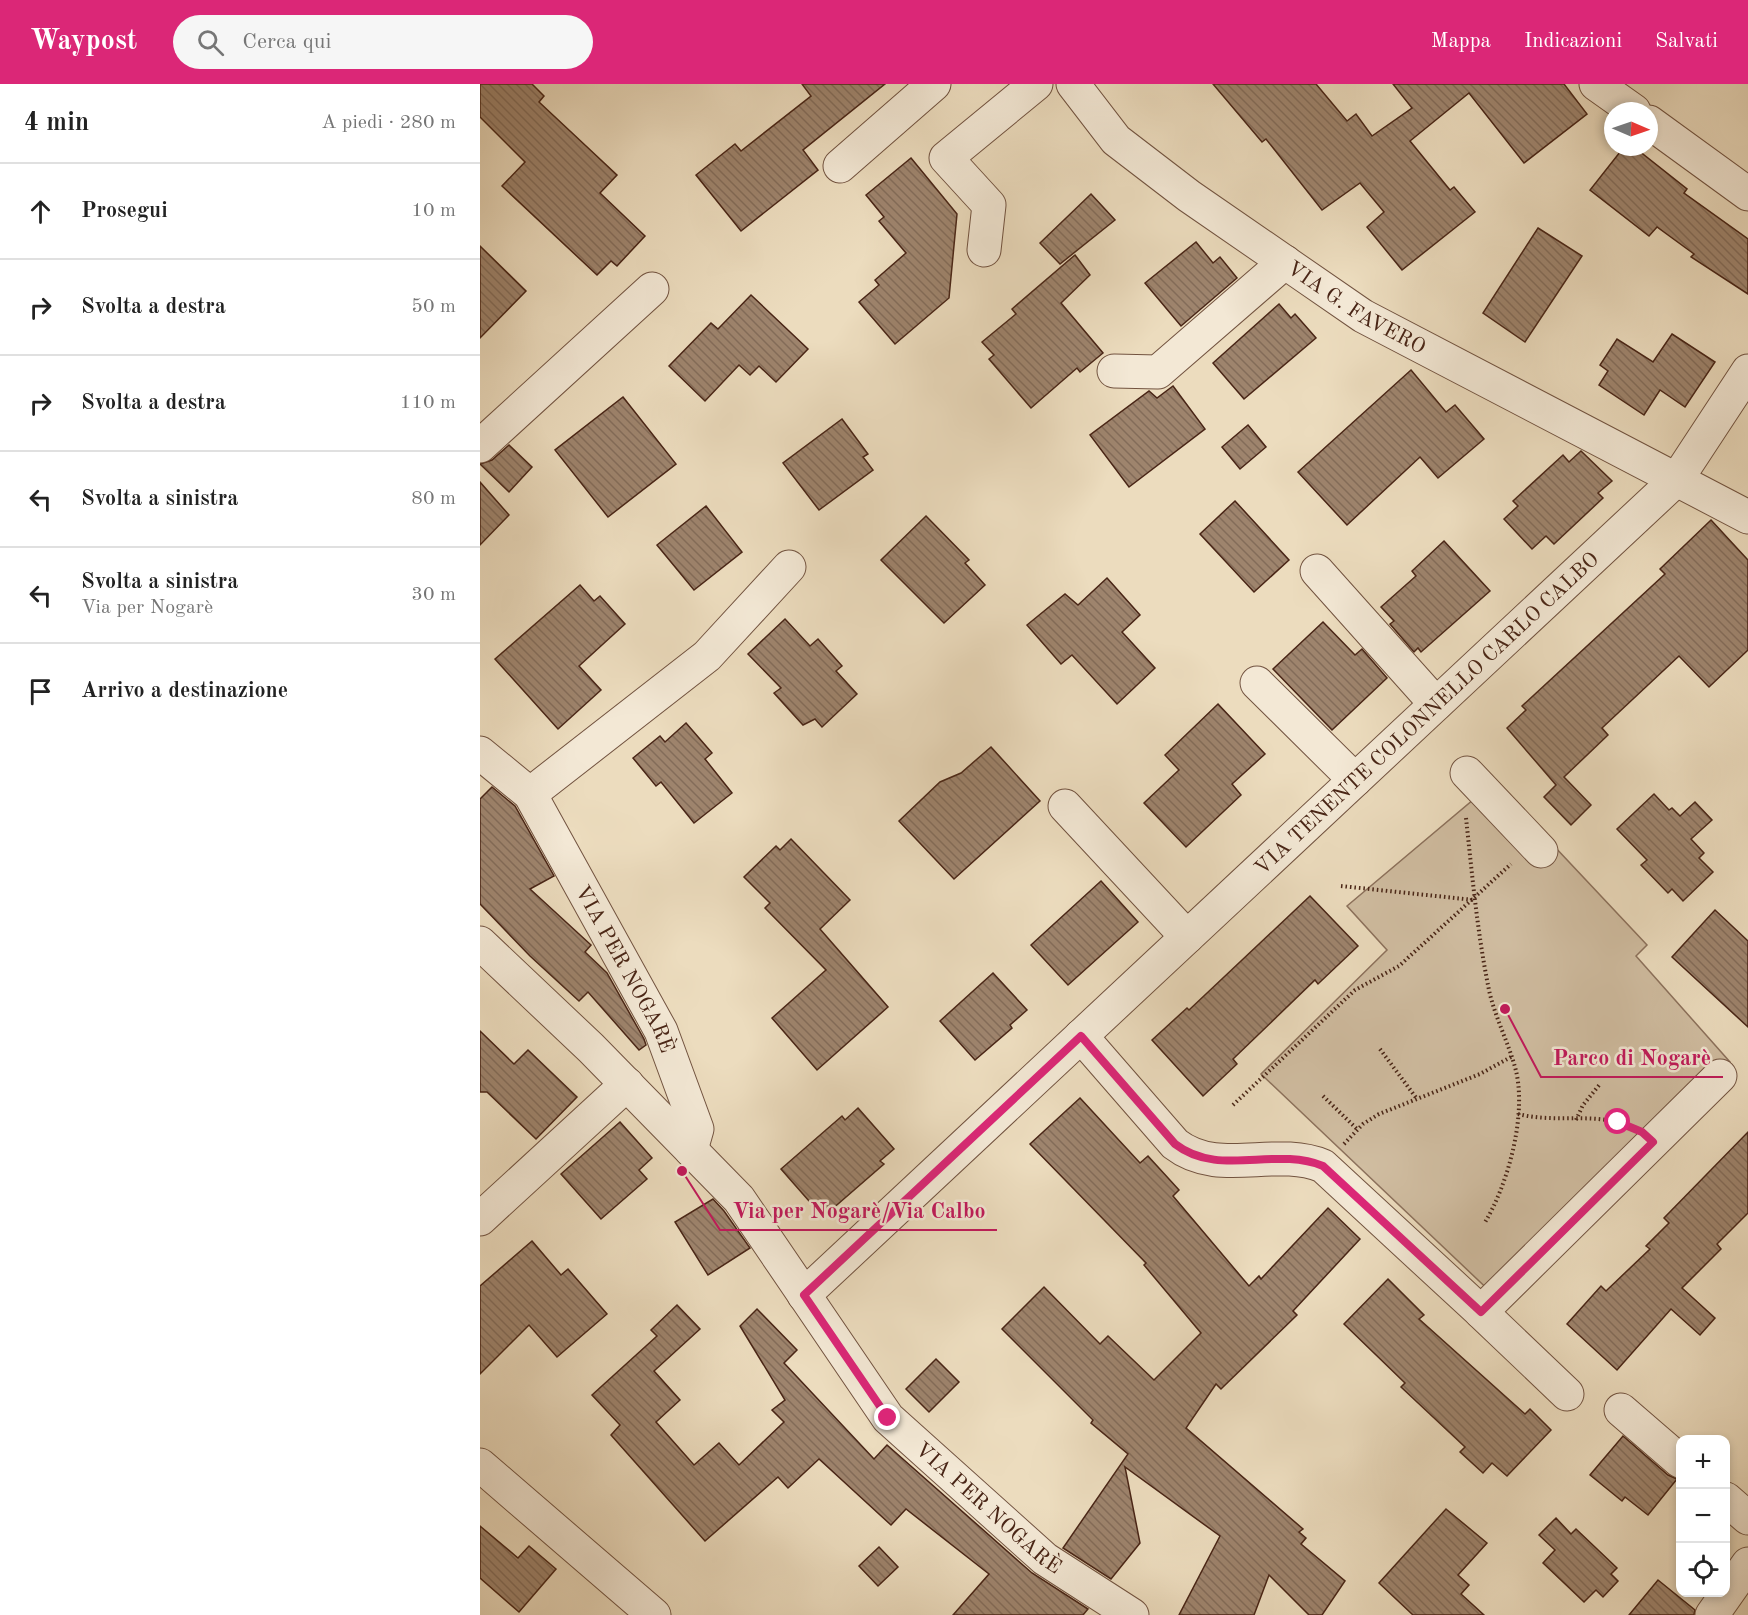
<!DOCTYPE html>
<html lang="it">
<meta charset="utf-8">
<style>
:root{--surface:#fff;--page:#f6f6f6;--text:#222;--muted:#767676;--line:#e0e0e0;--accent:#db2777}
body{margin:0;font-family:"Old Standard TT",serif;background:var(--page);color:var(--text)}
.controls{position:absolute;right:18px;bottom:18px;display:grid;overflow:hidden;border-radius:12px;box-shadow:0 3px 9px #0003}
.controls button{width:54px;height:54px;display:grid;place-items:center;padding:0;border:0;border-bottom:2px solid var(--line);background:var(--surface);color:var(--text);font:30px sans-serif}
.compass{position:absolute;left:1124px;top:18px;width:54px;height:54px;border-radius:50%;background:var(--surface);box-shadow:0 3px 9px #0003;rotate:92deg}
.stop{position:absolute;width:18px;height:18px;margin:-14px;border:4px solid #db2777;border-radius:50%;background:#fff}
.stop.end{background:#db2777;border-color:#fff;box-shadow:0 2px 6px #0008}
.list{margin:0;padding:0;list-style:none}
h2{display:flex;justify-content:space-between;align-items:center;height:78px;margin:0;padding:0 24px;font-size:26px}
h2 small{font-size:20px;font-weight:400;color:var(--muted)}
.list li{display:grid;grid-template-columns:39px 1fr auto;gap:18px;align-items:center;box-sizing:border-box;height:96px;padding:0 24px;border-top:2px solid var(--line)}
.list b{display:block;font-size:22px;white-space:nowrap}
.list p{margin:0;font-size:20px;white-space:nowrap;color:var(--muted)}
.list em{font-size:20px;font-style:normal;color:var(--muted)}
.icon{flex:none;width:33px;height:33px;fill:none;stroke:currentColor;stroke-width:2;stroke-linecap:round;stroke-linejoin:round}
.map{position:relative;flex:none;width:1268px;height:1531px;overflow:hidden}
header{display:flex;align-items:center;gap:36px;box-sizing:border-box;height:84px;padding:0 30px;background:var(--accent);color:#fff}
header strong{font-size:28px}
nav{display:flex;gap:33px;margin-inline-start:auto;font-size:21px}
.search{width:420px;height:54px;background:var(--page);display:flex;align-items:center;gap:15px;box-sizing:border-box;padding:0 21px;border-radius:33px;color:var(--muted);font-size:22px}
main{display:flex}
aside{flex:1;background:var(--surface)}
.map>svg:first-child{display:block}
.green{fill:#d0bda1;stroke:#8c715c;stroke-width:1.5}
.building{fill:url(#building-back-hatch);stroke:#492516;stroke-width:1.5}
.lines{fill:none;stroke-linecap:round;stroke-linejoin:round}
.minor-casing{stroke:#725340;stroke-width:35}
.tertiary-casing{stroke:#725340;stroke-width:35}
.path{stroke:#492516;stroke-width:4;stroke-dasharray:1.5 3;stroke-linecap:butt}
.minor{stroke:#f3e8d5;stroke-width:33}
.tertiary{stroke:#f3e8d5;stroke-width:33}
.route{stroke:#db2777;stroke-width:8}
.labels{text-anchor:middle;stroke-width:5;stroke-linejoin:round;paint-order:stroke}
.street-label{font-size:21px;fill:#492516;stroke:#f3e8d5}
.leader{fill:none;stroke:#c2185b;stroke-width:2}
.callout-dot{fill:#c2185b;stroke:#f3e8d5;stroke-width:2}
.callout-label{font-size:22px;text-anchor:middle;font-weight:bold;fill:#c2185b;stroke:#f3e8d5;stroke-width:5;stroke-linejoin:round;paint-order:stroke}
</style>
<header>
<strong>Waypost</strong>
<div class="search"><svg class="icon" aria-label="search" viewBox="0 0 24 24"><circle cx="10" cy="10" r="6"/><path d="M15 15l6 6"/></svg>Cerca qui</div>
<nav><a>Mappa</a><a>Indicazioni</a><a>Salvati</a></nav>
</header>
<main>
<aside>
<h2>4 min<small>A piedi · 280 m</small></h2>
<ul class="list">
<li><svg class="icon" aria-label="ahead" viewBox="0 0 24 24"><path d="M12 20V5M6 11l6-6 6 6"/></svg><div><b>Prosegui</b></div><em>10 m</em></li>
<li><svg class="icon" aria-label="right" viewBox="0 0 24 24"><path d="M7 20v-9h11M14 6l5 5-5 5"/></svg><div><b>Svolta a destra</b></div><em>50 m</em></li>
<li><svg class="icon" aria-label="right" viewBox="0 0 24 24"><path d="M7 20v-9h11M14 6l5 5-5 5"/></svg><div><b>Svolta a destra</b></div><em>110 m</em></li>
<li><svg class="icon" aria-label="left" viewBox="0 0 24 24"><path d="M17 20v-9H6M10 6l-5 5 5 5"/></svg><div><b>Svolta a sinistra</b></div><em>80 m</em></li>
<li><svg class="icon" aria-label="left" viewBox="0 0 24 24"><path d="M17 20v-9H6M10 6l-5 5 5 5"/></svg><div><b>Svolta a sinistra</b><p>Via per Nogarè</p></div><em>30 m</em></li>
<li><svg class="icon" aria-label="arrive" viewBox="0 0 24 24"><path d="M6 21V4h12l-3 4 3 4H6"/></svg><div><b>Arrivo a destinazione</b></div></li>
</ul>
</aside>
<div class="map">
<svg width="1268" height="1531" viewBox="0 0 1268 1531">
<defs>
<pattern id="building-back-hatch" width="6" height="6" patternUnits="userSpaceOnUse" patternTransform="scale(1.5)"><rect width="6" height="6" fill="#9e846d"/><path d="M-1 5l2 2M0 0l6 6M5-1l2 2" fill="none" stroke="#836c59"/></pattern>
</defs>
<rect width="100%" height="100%" fill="#ecdcbe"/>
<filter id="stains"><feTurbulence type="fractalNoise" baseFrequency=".00333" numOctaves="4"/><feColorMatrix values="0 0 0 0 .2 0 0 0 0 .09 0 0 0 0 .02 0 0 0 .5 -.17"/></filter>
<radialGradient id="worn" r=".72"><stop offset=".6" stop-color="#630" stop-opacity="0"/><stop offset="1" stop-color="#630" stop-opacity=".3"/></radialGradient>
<path class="green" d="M1011,695L1167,861L1156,872L1250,978L1018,1215L781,990L907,866L867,822L1013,699Z"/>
<g class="building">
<path d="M0,0H52L64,12L59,18L137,91L120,109L165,152L137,182L131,177L117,191L22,102L45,78L0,33Z"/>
<path d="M322,0H405L323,66L338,86L261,147L216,91L255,60L261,67L331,12Z"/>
<path d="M733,0H836L867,37L876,30L892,52L932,24L913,0H1084L1107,30L1044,79L989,9L930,57L970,106L974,103L995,128L922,186L887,143L904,128L880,99L842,126L786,55L782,58Z"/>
<path d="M1144,63H1154L1207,105L1204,109L1268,155V210L1211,173L1214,170L1177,143L1169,152L1110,106Z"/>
<path d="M431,74L477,130L469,214L415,260L379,218L399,201L395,196L426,169L399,137L404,133L386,111Z"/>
<path d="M611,110L635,136L580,180L560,159Z"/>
<path d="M1058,144L1102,172L1045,258L1003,229Z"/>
<path d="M716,158L733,179L740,173L757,194L701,242L665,199Z"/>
<path d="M0,162L46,207L0,254Z"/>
<path d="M595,171L610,191L581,219L623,269L600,288L597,284L551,324L509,275L514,271L502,258L536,230L532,225Z"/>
<path d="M271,211L328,265L296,298L279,282L270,291L259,281L225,317L189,282L231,239L238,245Z"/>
<path d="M799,220L811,234L815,230L836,254L764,315L733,279Z"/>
<path d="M1192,250L1235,278L1205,323L1180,306L1164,331L1119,301L1128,287L1120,281L1137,255L1173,278Z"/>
<path d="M931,286L966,328L975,321L1004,355L958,394L940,373L867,441L818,388Z"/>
<path d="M693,302L725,345L649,403L610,351L669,307L677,314Z"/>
<path d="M143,313L196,380L128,433L75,366Z"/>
<path d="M362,335L388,370L383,373L393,386L339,426L303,379Z"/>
<path d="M768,341L786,363L760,385L742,363Z"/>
<path d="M29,361L52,383L29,408L0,380L12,376Z"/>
<path d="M1101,367L1132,397L1118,409L1123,414L1074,460L1066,452L1052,465L1024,435L1038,422L1033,417L1083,371L1089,378Z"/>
<path d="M0,398L29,431L0,461Z"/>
<path d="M755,417L809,476L774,508L720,450Z"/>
<path d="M226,422L262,468L214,506L177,461Z"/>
<path d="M446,432L489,476L485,479L505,501L464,539L401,476Z"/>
<path d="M1231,436L1268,476V566L1229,603L1199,572L1122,644L1128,651L1084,693L1111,721L1091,741L1064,713L1076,701L1027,644L1046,626L1042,622L1185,490L1180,485Z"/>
<path d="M964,457L1010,507L941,568L938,564L934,568L910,540L914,537L901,523L936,492L932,487Z"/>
<path d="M627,494L660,531L642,548L675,584L637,620L592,571L581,580L547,541L585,510L598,521Z"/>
<path d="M100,501L114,517L120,512L145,540L99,582L121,606L78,645L15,575Z"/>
<path d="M305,535L330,562L338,555L362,582L356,587L377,610L342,643L335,635L323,641L294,609L301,604L268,570Z"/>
<path d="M843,538L875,571L882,565L907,594L852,646L793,585Z"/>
<path d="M738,620L785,670L752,700L761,711L706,763L664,719L699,686L685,671Z"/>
<path d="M206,639L232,669L225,675L252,709L214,739L181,698L176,702L153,674L180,652L185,658Z"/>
<path d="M511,663L560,717L474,795L419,737L460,698L481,689Z"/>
<path d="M12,703L35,722L74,792L50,805L111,861L105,868L127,889L164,955L166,961L159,966L108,908L99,917L50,872L0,820V715Z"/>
<path d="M1174,710L1189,726L1192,724L1200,732L1215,718L1232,736L1211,755L1224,769L1219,774L1233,788L1203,817L1192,805L1188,809L1161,781L1167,776L1137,745Z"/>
<path d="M311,755L370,816L340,845L408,923L337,986L292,934L346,886L285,824L290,819L264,793L296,762L300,766Z"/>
<path d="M621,797L658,838L588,901L551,861Z"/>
<path d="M830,812L878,862L838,900L835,896L753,975L757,980L723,1012L672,956L707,924L709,926Z"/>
<path d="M1235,826L1268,857V943L1192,873Z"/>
<path d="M513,889L547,926L530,941L532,944L495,976L460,937Z"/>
<path d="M0,947L34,980L48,966L97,1013L56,1055L7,1008H0Z"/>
<path d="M600,1014L660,1079L668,1072L699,1106L693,1112L769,1202L779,1192L781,1195L848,1124L880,1155L813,1227L817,1231L741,1305L736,1300L706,1344L823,1445L819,1448L826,1454L821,1460L865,1497L842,1531H829L789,1491L774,1531H699L740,1452L645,1383L660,1459L631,1495L583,1464L648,1370L611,1339L613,1336L522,1245L564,1203L620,1260L628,1252L674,1296L721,1249L664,1181L666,1179L550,1060Z"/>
<path d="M378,1024L414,1065L400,1077L404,1080L343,1133L301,1085L362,1032L365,1036Z"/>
<path d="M140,1038L172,1074L159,1086L167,1095L121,1135L81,1090Z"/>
<path d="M1268,1048V1129L1237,1160L1241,1165L1202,1204L1235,1234L1220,1251L1191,1225L1137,1286L1087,1240L1121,1202L1126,1207L1170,1165L1166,1162L1189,1139L1184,1134Z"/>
<path d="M233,1115L244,1127L270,1164L228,1191L195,1138Z"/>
<path d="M52,1157L81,1191L88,1185L127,1230L77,1273L49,1241L0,1290V1202Z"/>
<path d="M908,1195L944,1231L939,1235L1045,1330L1050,1325L1071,1346L1027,1392L1012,1379L1003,1389L980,1368L985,1363L921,1303L925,1299L864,1240Z"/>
<path d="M197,1221L220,1245L174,1287L200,1316L176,1338L214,1381L239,1359L259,1381L304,1338L292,1326L305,1316L260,1242L277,1225L317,1266L304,1279L394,1375L407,1361L552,1489L608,1525L603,1531H473L509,1490L426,1425L411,1441L339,1375L308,1404L298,1393L225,1457L131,1351L140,1341L112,1311L177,1252L171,1246Z"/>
<path d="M456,1275L479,1298L449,1328L426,1305Z"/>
<path d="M1143,1352L1188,1391L1197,1395L1168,1431L1145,1413L1142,1417L1110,1391Z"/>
<path d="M966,1425L1007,1459L978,1491L989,1501L981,1510L1004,1531H933L899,1499Z"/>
<path d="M1076,1434L1091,1450L1096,1445L1137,1484L1131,1490L1138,1497L1123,1513L1116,1506L1104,1518L1063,1479L1075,1466L1059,1451Z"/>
<path d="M0,1442L38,1474L49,1462L76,1485L39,1528L0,1494Z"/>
<path d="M399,1463L418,1483L398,1502L379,1482Z"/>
<path d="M1178,1496L1215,1526L1214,1531H1149Z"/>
</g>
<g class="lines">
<defs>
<g id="minor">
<path id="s1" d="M593,0L636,56L709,112L883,232L1268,433"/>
<path d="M1116,0L1154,27"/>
<path d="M1169,38L1268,110"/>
<path d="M360,82L454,0"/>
<path d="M504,166L509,121L466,74L556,0"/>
<path d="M634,287L678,288L805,178"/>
<path d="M0,362L172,205"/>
<path d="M837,487L956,620"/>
<path d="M777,599L875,696"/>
<path id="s2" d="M0,669L50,710L181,947L217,1045L211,1066"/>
<path d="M987,689L1061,767"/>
<path d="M50,710L227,572L309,483"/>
<path d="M585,722L707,853"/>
<path d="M601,952L695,1060C739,1094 794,1062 843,1082L1001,1228L1240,992"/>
<path d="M0,1135L147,1000"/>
<path id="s3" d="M324,1211L1197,395L1268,287"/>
<path d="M1001,1228L1087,1310"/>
<path d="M1141,1326L1200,1377"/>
<path d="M0,1381L174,1531"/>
<path d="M1246,1415L1268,1434"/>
<path d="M1232,1531L1268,1480"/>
</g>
<g id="tertiary">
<path id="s4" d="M0,859L111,964L259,1115L408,1334L565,1475L652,1531"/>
</g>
</defs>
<use href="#minor" class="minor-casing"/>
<use href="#tertiary" class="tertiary-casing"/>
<g class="path">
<path d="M986,734C992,789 997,846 1008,901C1013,929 1027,955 1035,983C1048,1029 1028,1101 1004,1140"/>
<path d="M861,802L994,816"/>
<path d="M900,965L937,1015"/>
<path d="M843,1012L878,1046"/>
<path d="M753,1021L875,906L919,882L1031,780"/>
<path d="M1038,1030C1073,1039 1111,1029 1145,1040"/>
<path d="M1096,1036L1103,1021L1120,1000"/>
<path d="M864,1060L883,1040L899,1030L1000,990L1031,973"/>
</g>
<use href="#minor" class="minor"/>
<use href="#tertiary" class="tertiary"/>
</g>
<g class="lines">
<path class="route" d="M408,1334L324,1211L601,952L695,1060C739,1094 794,1062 843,1082L1001,1228L1173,1058L1162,1048L1138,1038"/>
</g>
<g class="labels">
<g class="street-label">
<text dy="7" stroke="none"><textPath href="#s1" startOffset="364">VIA G. FAVERO</textPath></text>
<text dy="7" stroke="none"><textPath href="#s3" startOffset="852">VIA TENENTE COLONNELLO CARLO CALBO</textPath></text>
<text dy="7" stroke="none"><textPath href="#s2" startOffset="264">VIA PER NOGARÈ</textPath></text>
<text dy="7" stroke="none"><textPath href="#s4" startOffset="764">VIA PER NOGARÈ</textPath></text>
</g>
</g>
<path class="leader" d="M1025 925L1061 993H1243M202 1087L240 1146H517"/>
<g class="callout-dot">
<circle cx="1025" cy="925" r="6"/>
<circle cx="202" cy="1087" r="6"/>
</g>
<g class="callout-label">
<text x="1152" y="981">Parco di Nogarè</text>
<text x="379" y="1134">Via per Nogarè/Via Calbo</text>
</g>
<rect width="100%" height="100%" filter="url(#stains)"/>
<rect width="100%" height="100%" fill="url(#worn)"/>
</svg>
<div class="controls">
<button>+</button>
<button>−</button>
<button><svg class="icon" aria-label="locate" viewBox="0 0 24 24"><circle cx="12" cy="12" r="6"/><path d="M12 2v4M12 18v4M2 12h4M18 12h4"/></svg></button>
</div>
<svg class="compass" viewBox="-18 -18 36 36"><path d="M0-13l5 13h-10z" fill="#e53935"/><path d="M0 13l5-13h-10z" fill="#767676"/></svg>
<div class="stop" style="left:1138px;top:1038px"></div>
<div class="stop end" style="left:408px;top:1334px"></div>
</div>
</main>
